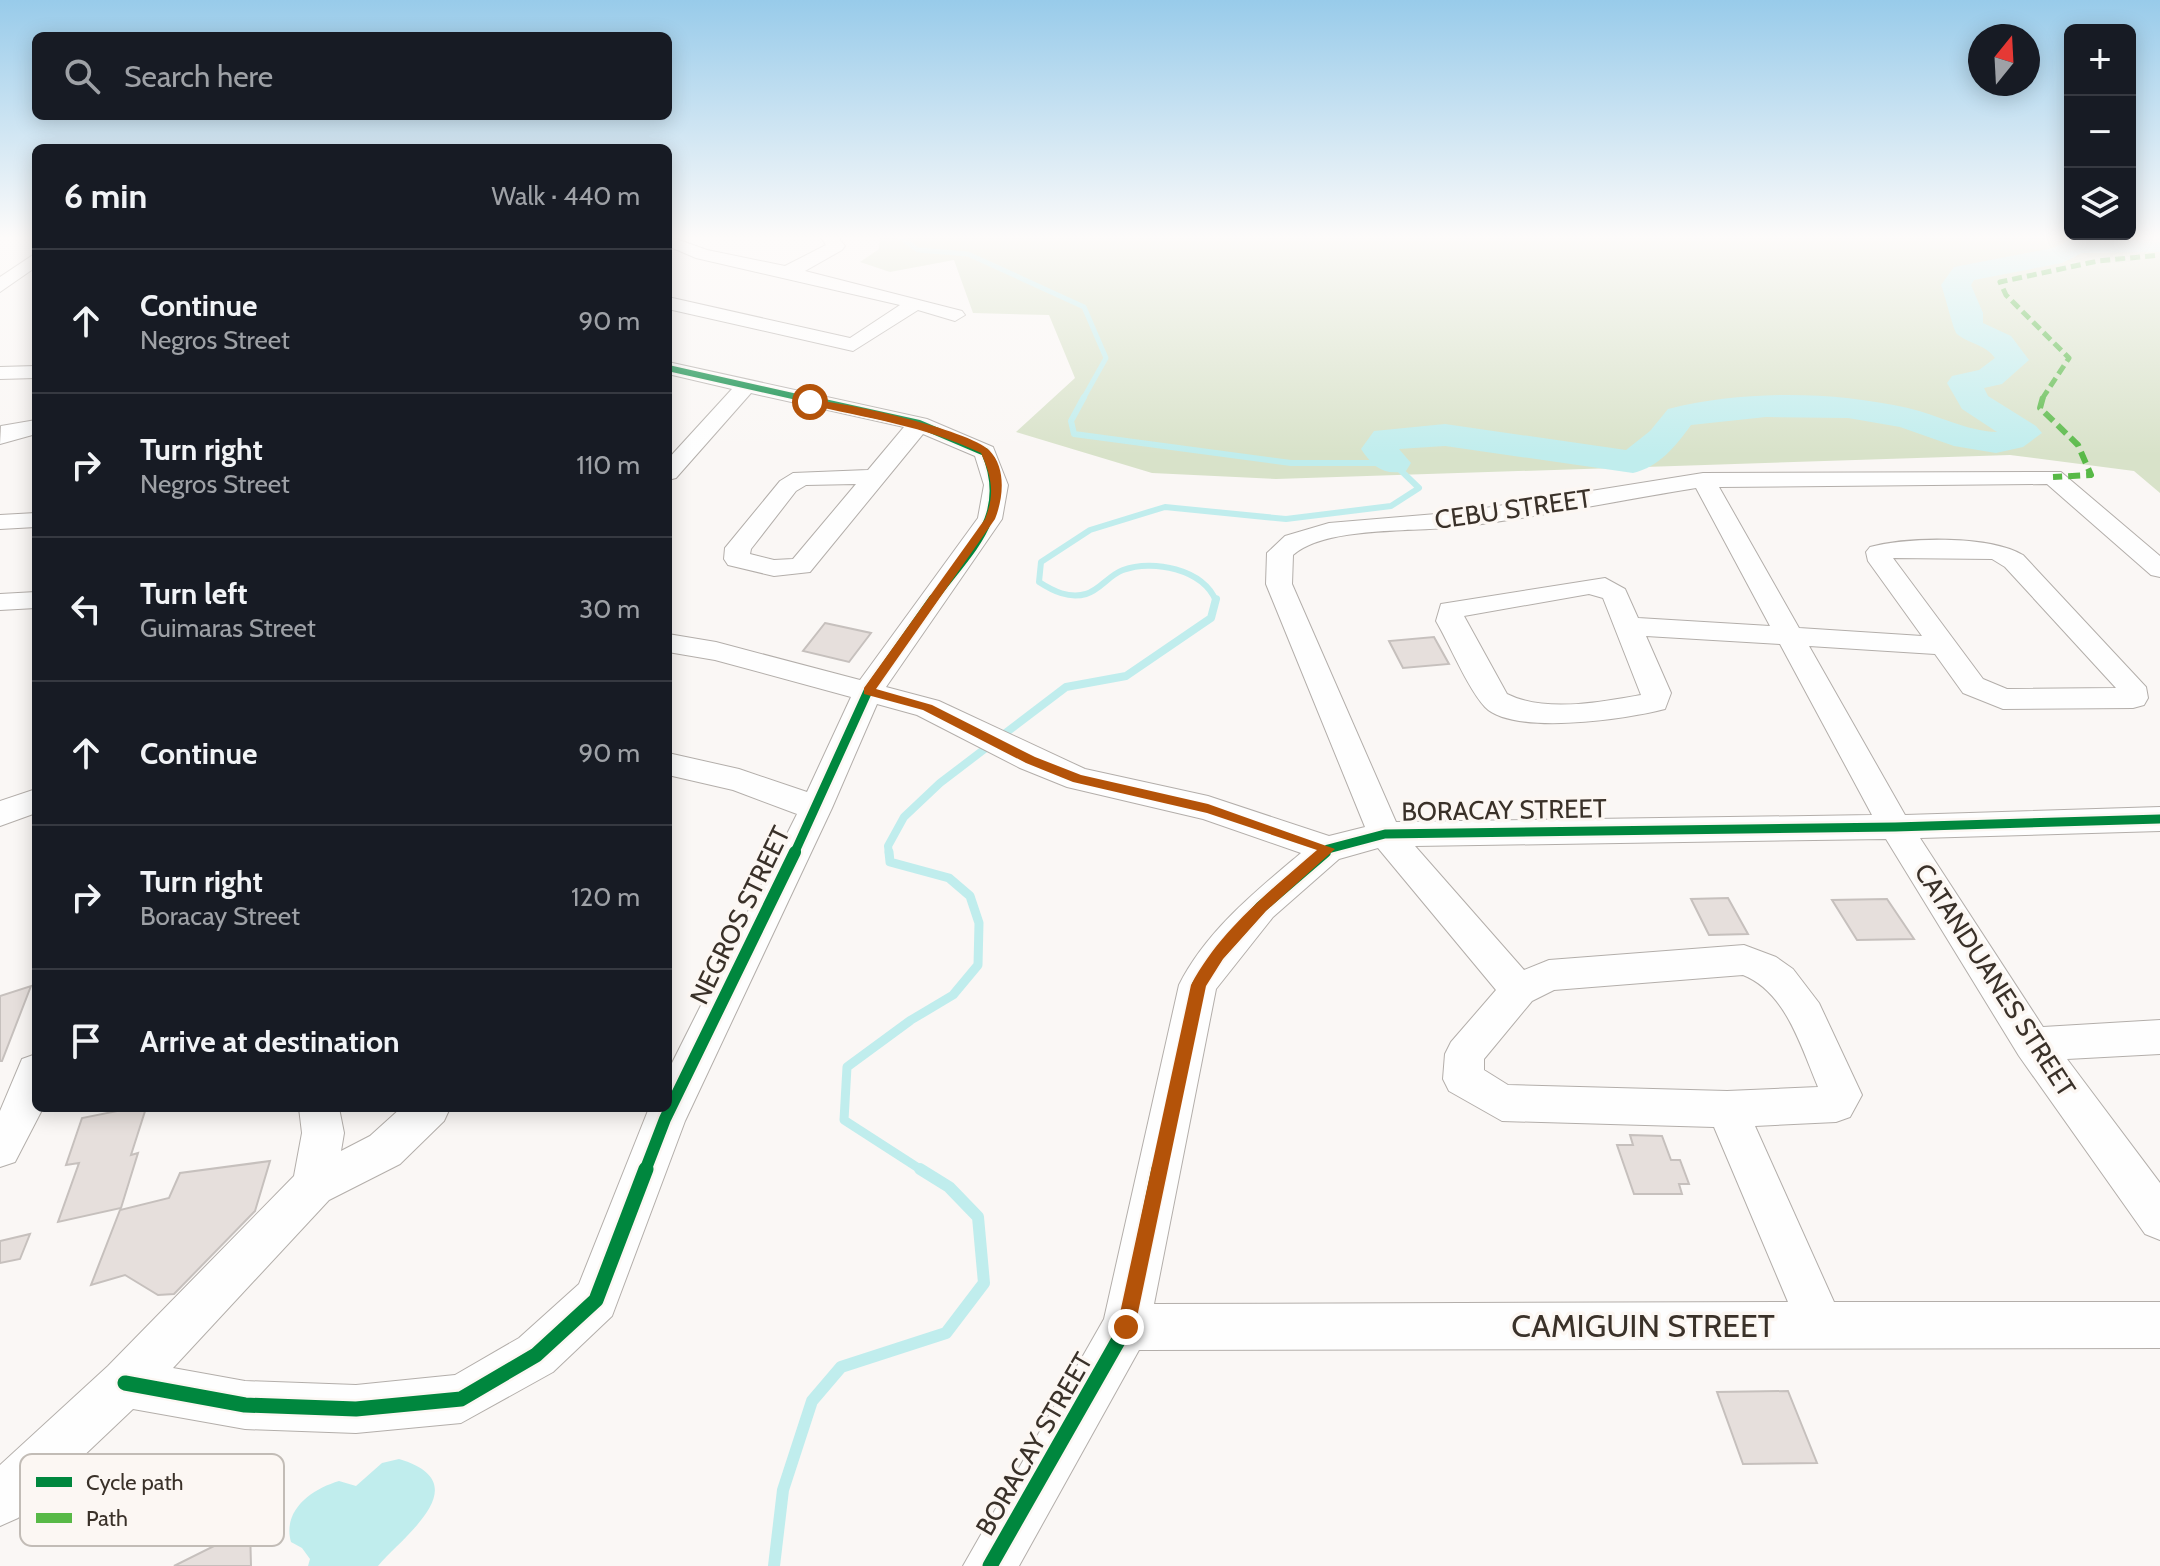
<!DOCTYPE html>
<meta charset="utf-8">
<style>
:root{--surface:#171b24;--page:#242831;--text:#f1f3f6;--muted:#9ea1a6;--line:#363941}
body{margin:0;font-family:Cabin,sans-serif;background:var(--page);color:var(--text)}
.controls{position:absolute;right:24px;top:24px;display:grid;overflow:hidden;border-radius:12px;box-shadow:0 4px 20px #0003}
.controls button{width:72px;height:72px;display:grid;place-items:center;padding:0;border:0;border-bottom:2px solid var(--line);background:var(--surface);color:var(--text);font:40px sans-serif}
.compass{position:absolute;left:1968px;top:24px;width:72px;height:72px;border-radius:50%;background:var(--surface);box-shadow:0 4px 20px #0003;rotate:18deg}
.stop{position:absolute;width:24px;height:24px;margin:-18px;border:6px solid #b45309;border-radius:50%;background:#fff}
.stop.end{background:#b45309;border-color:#fff;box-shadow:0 2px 8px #0008}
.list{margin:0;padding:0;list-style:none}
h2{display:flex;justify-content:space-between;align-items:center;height:104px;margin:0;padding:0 32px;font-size:34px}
h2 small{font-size:26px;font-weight:400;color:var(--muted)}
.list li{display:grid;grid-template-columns:52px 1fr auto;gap:24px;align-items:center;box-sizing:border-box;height:144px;padding:0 32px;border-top:2px solid var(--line)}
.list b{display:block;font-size:30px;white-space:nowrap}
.list p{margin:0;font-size:26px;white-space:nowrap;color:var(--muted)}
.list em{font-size:26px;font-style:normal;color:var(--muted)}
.icon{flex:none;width:44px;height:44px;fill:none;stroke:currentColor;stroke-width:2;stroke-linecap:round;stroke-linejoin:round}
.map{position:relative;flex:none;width:2160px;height:1566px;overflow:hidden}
.search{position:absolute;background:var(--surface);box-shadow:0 4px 20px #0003;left:32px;top:32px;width:640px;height:88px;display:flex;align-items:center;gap:20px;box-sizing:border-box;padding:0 28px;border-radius:12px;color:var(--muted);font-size:30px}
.panel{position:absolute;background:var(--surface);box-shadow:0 4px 20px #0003;left:32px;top:144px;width:640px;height:968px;border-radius:12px}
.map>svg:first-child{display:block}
.green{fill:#d8e2c9}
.water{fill:#c0eded}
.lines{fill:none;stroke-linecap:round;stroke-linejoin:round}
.stream-far4{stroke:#c0eded;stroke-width:5}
.stream-far3{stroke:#c0eded;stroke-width:6}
.stream-far2{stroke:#c0eded;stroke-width:8}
.stream-far1{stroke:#c0eded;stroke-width:9}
.stream{stroke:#c0eded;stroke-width:12}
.river{fill:#c0eded;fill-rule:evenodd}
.building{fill:#e6dfdc;stroke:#c6c0bd;stroke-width:2}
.minor-casing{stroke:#b3aeaa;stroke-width:2}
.minor{fill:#fefefe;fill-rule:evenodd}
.quiet-far1{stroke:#58b947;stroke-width:5;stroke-dasharray:10 5;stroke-linecap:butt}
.quiet{stroke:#58b947;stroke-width:6;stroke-dasharray:12 6;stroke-linecap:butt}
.cycleway-far4-casing{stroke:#fcf7f3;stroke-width:9}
.cycleway-far3-casing{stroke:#fcf7f3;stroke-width:12}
.cycleway-far2-casing{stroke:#fcf7f3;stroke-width:14}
.cycleway-far1-casing{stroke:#fcf7f3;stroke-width:17}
.cycleway-casing{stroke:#fcf7f3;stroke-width:20}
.cycleway-far4{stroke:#00873e;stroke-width:6}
.cycleway-far3{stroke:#00873e;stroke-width:8}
.cycleway-far2{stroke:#00873e;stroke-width:9}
.cycleway-far1{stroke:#00873e;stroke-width:12}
.cycleway{stroke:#00873e;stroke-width:15}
.route{fill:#b45309}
.labels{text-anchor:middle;stroke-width:7;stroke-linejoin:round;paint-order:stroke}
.street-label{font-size:26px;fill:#3a3129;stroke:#fcf7f3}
.near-street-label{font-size:32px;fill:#3a3129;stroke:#fcf7f3}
.key{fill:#fcf7f3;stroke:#c2bcb6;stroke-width:2}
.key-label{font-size:22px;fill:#3a3129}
</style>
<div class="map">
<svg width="2160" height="1566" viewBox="0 0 2160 1566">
<rect width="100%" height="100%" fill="#faf7f5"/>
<path class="green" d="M880,236H2160V493L2134,471L2010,455L1276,479L1152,473L1016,432L1075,378L1049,315L973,313L954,260L890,272L860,262L879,249Z"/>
<path class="water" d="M399,1459C480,1483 402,1537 378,1566H308L310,1559L302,1548L291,1542C282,1510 312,1489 339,1481L356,1486L382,1463Z"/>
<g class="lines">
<path class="stream-far4" d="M899,236L918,250L968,254L1084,307L1106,358L1083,399"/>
<path class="stream-far3" d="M1084,397L1071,421L1074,434L1291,463H1393L1419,488L1391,506L1286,519L1165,507L1090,530L1041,562L1039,582C1053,591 1069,599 1086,594C1100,590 1109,575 1123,570C1153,559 1203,569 1216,601"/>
<path class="stream-far2" d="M889,854L888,846L904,817L940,783L1066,687L1126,676L1211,618L1216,599"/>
<path class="stream-far1" d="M889,852L890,862L949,878L970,896L979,923L978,965L953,995L911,1020L847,1067L844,1120L923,1171"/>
<path class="stream" d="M774,1566L783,1490L812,1401L841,1367L946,1333L984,1283L978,1217L949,1187L920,1169"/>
<path class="river" d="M2160,236V252L2082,253L2062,263L1974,280L1971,285L1983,313V323L2011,336L2029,360L2002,384L1984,388L1988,396L2036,426L2042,433L2023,447L1996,453L1954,446L1900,427L1848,418L1766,417L1691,425C1676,446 1659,467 1633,473L1445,446L1399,449L1411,463L1406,471C1384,476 1373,467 1361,449L1374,431L1445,424L1626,450L1650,431L1668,409C1744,390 1832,391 1908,408C1938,415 1966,431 1997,432L1962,409L1947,383L1952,376L1979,370L1995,358C1985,344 1969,344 1957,334C1953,330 1945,294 1941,285L1954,267L2053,248L2076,237Z"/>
</g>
<g class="building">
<path d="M825,623L871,633L849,662L803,651Z"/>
<path d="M1434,637L1449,664L1403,668L1389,641Z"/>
<path d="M1728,898L1748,934L1709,935L1691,899Z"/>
<path d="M1887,899L1914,939L1857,940L1832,900Z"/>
<path d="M31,986L2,1061H0V996Z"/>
<path d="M132,1108H146L131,1155L138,1153L121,1208L58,1222L79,1163L66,1165L82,1118Z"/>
<path d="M1630,1135L1662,1136L1671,1160H1680L1689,1184H1679L1682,1194H1634L1617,1145H1633Z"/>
<path d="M270,1161L255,1211L174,1294L158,1295L125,1275L91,1285L120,1210L169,1198L180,1173Z"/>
<path d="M30,1234L20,1259L0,1263V1241Z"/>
<path d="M1788,1391L1817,1463L1743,1464L1717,1392Z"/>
<path d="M250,1528L251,1566H174Z"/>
</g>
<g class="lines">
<defs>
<g id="minor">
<path d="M668,236L707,250L785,266L826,245L820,236H837L845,246L842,250L805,271L962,311L965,315L955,321L918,310L853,351L668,309V297L850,338L900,305L696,258L668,246Z"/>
<path d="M36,253V267L0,292V277Z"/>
<path d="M668,362L927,419L993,447L1008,485L1002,519L886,687L939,701L1085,769L1208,796L1329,836L1365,827L1266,584L1267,553L1285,536L1329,523L1460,512L1703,473L2061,472L2160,556V577L2151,575L2047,484L1719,487L1799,628L1922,636L1868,561L1866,552L1870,547C1908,537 1989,535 2023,555L2146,687L2148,698L2144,705L2133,708L2003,709L1963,693L1935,654L1809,646L1905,815L2160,807V831L1920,838L2043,1027L2160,1020V1054L2067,1059L2160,1183V1240L2145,1234L2019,1056L1886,839L1415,846L1524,970L1549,960L1744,945L1776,957L1793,969L1819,1003L1862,1095L1850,1117L1836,1122L1755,1126L1834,1302H2160V1348L1139,1350L1019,1566H963L1104,1319L1179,985C1206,931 1256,891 1301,853L1203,819L1067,787L1020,768L917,715L877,704L832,808L685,1121L612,1316L553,1372L461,1423L356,1433L245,1429L133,1409L18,1518L0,1526V1465L108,1366L294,1176L302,1133L299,1108H339L344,1133L341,1151L370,1136L401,1108H450L444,1121L400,1164L329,1200L173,1368L245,1381L356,1385L455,1375L519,1338L579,1284L649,1108H668V1071L797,814L733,790L668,775V753L739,769L807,792L851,697L715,660L668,652V634L716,642L860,680L978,518L984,485L975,456L923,434L810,572L774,576L728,565L724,559L725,548L780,481L793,473L868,470L904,427L751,393L676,478L668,480V459L732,389L668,374ZM856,484L793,559L774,560L750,554L751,549L796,491L806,485ZM1696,488L1770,626L1638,618L1625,589L1605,578L1441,604L1436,621C1449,643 1468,689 1485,707C1513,736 1628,719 1665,709L1671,693L1646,636L1780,644L1872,815L1396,822L1292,584L1293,555C1326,526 1415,532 1460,527C1538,517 1617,501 1696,488ZM1893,558L1992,559L2005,567L2116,688L2007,689L1983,679ZM1589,594L1603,598L1641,695C1601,702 1545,713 1507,694L1464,616ZM1378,848L1496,990L1451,1042L1445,1054L1443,1079L1449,1091L1502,1121L1714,1127L1788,1302L1154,1304L1216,989L1273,917L1339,859ZM1743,975C1786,992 1801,1047 1818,1087L1727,1091L1508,1085L1484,1070V1059L1532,1001L1554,990Z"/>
<path d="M36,366V378L0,379V367Z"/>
<path d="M36,420V434L0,444L1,426Z"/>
<path d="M36,513V527L0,529V515Z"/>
<path d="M36,592V608L0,610V594Z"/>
<path d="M36,789V813L0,826V801Z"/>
<path d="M36,1054V1108H43L15,1162L0,1167V1111L22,1059Z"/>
</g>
</defs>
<use href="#minor" class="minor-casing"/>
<use href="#minor" class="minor"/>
<path class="quiet-far1" d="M2042,399L2069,358L2006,295L2000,282L2098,261L2160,255"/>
<path class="quiet" d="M2043,397L2040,408L2078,445L2091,475L2053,477"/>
<defs>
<path id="cycleway-far4" d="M668,368L806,399"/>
<path id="cycleway-far3" d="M797,397L919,424L985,452C1013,517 968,551 932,601"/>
<g id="cycleway-far2">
<path d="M794,854L868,691L933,599"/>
<path d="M1322,854L1328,849L1385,834L1895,827L2160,819"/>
</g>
<g id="cycleway-far1">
<path d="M645,1171L665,1119L795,852"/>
<path d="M1159,1171L1198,985L1218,955L1261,907L1325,852"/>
</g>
<g id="cycleway">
<path d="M125,1383L245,1405L356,1409L461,1399L536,1355L596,1300L646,1169"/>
<path d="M990,1566L1126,1327L1159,1169"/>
</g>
</defs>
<use href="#cycleway-far4" class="cycleway-far4-casing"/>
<use href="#cycleway-far3" class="cycleway-far3-casing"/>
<use href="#cycleway-far2" class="cycleway-far2-casing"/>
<use href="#cycleway-far1" class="cycleway-far1-casing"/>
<use href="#cycleway" class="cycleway-casing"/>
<use href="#cycleway-far4" class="cycleway-far4"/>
<use href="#cycleway-far3" class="cycleway-far3"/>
<use href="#cycleway-far2" class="cycleway-far2"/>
<use href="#cycleway-far1" class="cycleway-far1"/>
<use href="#cycleway" class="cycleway"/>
</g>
<linearGradient id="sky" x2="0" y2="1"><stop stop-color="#98cbea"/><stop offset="0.52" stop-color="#fdfbfa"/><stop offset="1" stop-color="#fdfbfa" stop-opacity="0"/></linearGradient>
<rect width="2160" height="456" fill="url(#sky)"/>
<path class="route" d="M806,400C836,399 969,430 989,450C1007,468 1003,499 995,519L876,689L932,705L1035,757L1081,775L1208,804L1335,849L1266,911L1223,959L1206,986L1135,1327L1126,1337L1117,1327L1191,985C1220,930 1271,890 1317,850L1207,813L1073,782L1026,763L923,710L864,694V688L985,519C995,494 992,478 981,453C925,426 867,418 806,404Z"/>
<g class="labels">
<g class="street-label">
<text transform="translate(1513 509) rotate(-8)" y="9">CEBU STREET</text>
<text transform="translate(1504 810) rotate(-1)" y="9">BORACAY STREET</text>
<text transform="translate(740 915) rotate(-64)" y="9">NEGROS STREET</text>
<text transform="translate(1995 980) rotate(57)" y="9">CATANDUANES STREET</text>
<text transform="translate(1034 1444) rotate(-60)" y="9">BORACAY STREET</text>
</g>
<g class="near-street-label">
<text x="1643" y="1337">CAMIGUIN STREET</text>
</g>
</g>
<rect x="20" y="1454" width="264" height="92" rx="12" class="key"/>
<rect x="36" y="1477" width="36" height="10" fill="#00873e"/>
<rect x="36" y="1513" width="36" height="10" fill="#58b947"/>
<g class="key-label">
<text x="86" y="1490">Cycle path</text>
<text x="86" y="1526">Path</text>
</g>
</svg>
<div class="controls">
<button>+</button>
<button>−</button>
<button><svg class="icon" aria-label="layers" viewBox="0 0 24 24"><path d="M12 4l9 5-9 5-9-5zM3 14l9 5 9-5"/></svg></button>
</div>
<svg class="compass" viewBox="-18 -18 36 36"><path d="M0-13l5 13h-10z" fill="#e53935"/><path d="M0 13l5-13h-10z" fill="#9ea1a6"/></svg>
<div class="stop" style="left:810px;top:402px"></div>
<div class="stop end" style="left:1126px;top:1327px"></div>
<div class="search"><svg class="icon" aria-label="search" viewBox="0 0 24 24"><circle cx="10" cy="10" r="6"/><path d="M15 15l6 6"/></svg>Search here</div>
<section class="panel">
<h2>6 min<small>Walk · 440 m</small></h2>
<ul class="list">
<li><svg class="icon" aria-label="ahead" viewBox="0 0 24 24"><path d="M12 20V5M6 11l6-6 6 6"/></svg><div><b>Continue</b><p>Negros Street</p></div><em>90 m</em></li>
<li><svg class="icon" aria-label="right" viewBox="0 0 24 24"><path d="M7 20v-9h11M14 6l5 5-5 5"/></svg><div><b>Turn right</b><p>Negros Street</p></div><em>110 m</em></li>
<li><svg class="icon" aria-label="left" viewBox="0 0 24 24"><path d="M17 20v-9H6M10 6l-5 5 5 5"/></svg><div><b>Turn left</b><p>Guimaras Street</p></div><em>30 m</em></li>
<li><svg class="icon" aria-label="ahead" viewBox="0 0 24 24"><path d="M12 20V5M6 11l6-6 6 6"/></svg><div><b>Continue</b></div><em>90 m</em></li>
<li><svg class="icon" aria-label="right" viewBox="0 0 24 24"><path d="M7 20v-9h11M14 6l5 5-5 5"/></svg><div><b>Turn right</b><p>Boracay Street</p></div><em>120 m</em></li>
<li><svg class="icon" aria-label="arrive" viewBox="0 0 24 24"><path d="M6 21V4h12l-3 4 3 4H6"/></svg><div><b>Arrive at destination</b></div></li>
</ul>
</section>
</div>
